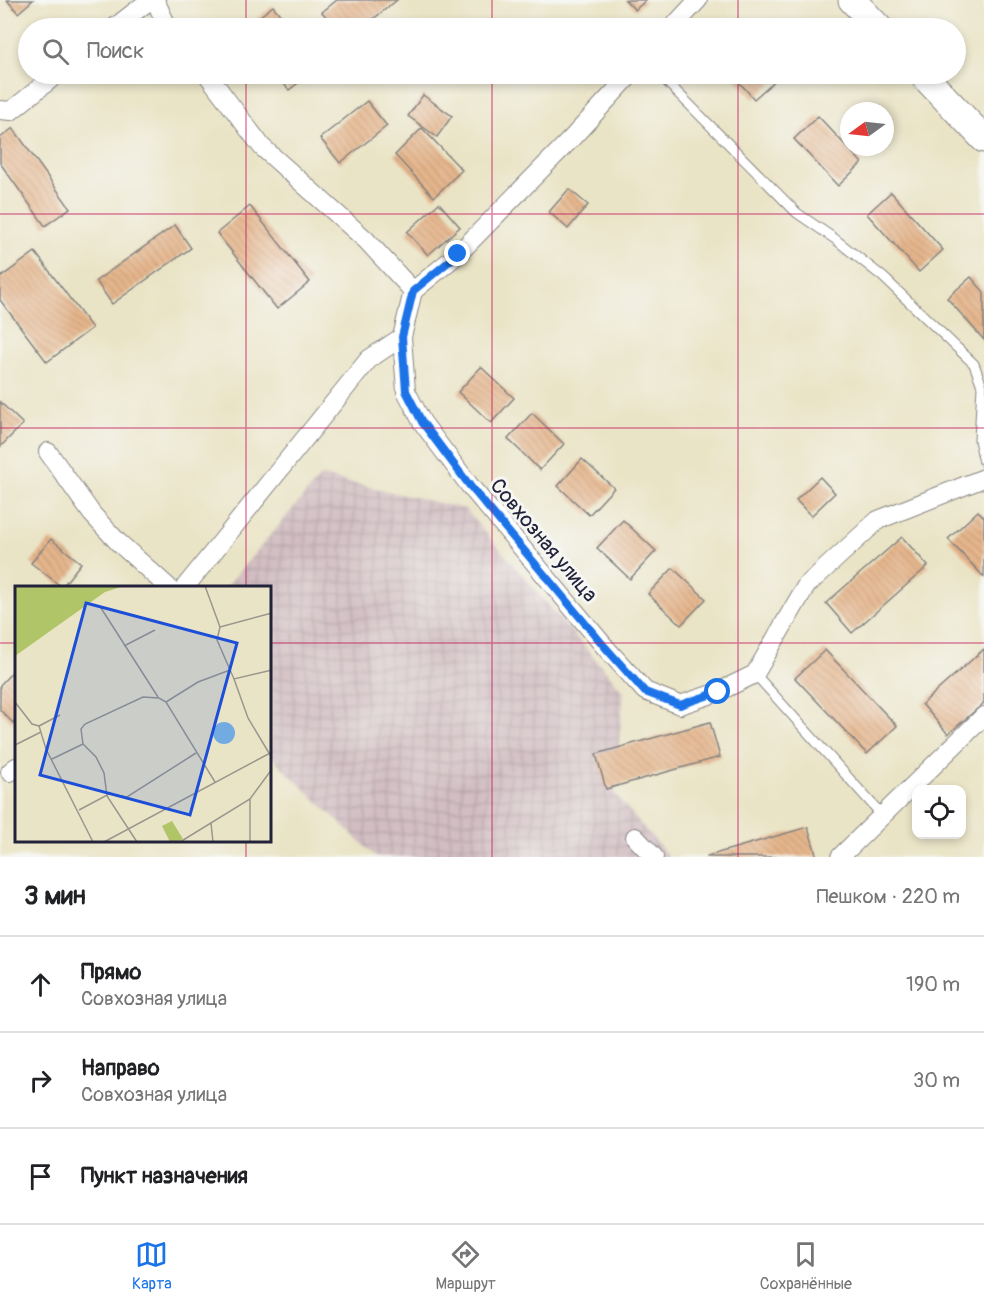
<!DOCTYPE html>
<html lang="ru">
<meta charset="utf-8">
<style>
:root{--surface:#fff;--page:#f2f2f2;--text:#202124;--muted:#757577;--line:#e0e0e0;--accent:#1a73e8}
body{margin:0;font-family:Pangolin,sans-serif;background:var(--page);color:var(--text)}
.controls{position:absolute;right:18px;bottom:18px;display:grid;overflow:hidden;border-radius:12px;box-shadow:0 3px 9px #0003}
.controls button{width:54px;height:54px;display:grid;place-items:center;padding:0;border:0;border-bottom:2px solid var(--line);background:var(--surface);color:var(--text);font:30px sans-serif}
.compass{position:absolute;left:840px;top:102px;width:54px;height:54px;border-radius:50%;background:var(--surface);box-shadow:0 3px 9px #0003;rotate:255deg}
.stop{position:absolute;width:18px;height:18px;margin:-14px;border:4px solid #1a73e8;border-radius:50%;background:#fff}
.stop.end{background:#1a73e8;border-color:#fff;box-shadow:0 2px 6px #0008}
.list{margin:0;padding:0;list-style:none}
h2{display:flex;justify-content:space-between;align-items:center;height:78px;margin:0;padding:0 24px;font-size:26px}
h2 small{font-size:20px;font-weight:400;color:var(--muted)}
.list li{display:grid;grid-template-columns:39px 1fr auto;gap:18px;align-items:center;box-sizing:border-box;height:96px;padding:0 24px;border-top:2px solid var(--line)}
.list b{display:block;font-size:22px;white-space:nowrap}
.list p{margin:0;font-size:20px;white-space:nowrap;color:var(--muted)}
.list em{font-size:20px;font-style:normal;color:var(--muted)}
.icon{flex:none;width:33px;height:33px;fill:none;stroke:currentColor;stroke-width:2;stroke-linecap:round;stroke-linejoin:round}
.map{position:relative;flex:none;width:984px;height:857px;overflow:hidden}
.search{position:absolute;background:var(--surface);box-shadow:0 3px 9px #0003;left:18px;right:18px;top:18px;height:66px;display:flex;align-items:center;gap:15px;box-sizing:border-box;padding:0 21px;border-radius:33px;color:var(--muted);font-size:22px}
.sheet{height:366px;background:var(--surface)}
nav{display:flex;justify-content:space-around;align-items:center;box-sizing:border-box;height:84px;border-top:2px solid var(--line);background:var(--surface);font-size:16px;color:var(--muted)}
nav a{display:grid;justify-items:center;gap:3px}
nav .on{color:var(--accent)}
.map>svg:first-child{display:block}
.industrial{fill:url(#industrial-grid)}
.building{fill:url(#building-back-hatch)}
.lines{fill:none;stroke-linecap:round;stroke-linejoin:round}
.service-casing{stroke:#868380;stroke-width:11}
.minor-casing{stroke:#868380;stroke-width:20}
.primary-casing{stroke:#868380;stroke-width:29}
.service{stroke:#fff;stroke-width:9}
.minor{stroke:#fff;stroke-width:18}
.primary{stroke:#fff;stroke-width:27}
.route{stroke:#1a73e8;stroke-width:8}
.grid{fill:none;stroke:#c2185b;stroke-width:1.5;stroke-opacity:0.55}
.labels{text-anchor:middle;stroke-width:6;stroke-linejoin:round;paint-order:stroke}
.street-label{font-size:21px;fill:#22223b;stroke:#f6f6f2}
.inset-road{fill:none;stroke:#9a968e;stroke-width:1.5}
.view{fill:#1d4ed8;fill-opacity:0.15;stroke:#1d4ed8;stroke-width:3}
.inset-edge{fill:none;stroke:#22223b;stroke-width:3}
</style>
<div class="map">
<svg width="984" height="857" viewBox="0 0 984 857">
<defs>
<pattern id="industrial-grid" width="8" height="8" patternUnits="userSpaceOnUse" patternTransform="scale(1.5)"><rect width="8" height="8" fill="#d2bec2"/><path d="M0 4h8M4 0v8" fill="none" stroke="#b4a3a8"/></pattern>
<pattern id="building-back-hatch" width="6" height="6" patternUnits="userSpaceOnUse" patternTransform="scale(1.5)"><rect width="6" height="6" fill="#e6b68c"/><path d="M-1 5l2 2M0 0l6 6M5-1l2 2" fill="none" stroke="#c59c7a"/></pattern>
</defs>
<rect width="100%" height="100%" fill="#f6f6f2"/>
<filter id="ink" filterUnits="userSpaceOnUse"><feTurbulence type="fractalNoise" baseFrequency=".0167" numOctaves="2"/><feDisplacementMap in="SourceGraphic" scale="12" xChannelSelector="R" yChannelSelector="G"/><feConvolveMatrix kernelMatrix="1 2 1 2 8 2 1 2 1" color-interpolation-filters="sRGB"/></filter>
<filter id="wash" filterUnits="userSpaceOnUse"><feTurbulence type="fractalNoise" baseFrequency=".008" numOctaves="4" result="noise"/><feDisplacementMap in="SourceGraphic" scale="24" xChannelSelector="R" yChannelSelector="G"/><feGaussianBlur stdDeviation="1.35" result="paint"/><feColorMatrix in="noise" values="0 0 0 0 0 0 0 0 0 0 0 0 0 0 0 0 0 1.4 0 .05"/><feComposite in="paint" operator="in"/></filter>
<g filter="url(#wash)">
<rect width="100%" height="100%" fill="#eae4c6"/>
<path class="industrial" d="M321,476L465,509L624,692L614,793L669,857H376L270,756V587H226Z"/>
<g id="blocks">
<g class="building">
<path d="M7,0H33L18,13Z"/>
<path d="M337,0H397L362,28H336L322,12Z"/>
<path d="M625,0H646L635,10Z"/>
<path d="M273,6L291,28H245Z"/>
<path d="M276,74H310L289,90Z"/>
<path d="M732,74H776L779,77L754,99Z"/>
<path d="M423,95L452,116L437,137L408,116Z"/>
<path d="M367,101L387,126L340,163L320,138Z"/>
<path d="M818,116L862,163L838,186L794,139Z"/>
<path d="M13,128L70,208L45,226L0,163V138Z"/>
<path d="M422,128L462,170L434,197L395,155Z"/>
<path d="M569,189L588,205L568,229L549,212Z"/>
<path d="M891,192L943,250L919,272L867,214Z"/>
<path d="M439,203L460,227L428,255L407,232Z"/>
<path d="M250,206L310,282L277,309L217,233Z"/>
<path d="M175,225L191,248L112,304L96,281Z"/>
<path d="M35,252L92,328L47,362L0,300V278Z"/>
<path d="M971,277L984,292V340L947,298Z"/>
<path d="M481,367L514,398L491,423L458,392Z"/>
<path d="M0,402L23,424L0,447Z"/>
<path d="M532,413L564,444L540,470L508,439Z"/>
<path d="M582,459L614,488L589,515L558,486Z"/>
<path d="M820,477L835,493L811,516L796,500Z"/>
<path d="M978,511L984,517V577L948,539Z"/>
<path d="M623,520L656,551L630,579L597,548Z"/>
<path d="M902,537L928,566L852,633L826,603Z"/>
<path d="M51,539L81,563L62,587L31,563Z"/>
<path d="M673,568L706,599L681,625L648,594Z"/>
<path d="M984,649V703L948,734L922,704Z"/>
<path d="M825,650L897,726L867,754L795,678Z"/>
<path d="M14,670L16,673V719L13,723L0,710V685Z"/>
<path d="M710,722L720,757L606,789L596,754Z"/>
<path d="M808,827L817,857H707V856Z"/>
</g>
</g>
</g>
<g filter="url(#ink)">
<use href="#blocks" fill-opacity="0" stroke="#868380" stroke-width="1.5"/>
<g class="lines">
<defs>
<g id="service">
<path d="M659,74L797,213L835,239L883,277L974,364L982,386L979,440L984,462"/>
<path d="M755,674L882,815"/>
</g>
<g id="minor">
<path d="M155,0L168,28"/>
<path d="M114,28L150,0"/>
<path d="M672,28L698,0"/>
<path d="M207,74L262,147L366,240L413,291"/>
<path d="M631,74L571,139L458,254L413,291L402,337L406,391L422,422L470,486L605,647L645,691L680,705L718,692L755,674L806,586L878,520L984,478"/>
<path d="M0,110L11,111L57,74"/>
<path d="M48,452L92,514L118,542L168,587"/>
<path d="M185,587L369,359L402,337"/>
<path d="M10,772L16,767"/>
<path d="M635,837L654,857"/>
<path d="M840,857L984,716"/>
</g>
<g id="primary">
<path d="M852,0L879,28"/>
<path d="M922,74L984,139"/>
</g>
</defs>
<use href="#service" class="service-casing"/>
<use href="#minor" class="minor-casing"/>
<use href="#primary" class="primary-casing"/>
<use href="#service" class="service"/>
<use href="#minor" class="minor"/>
<use href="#primary" class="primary"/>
</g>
</g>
<g class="lines" filter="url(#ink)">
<path class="route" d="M458,254L413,291L402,337L406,391L422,422L470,486L605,647L645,692L680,705L718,692"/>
</g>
<path class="grid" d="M246,0V28M492,0V28M738,0V28M246,74V587M492,74V857M738,74V857M0,214H984M0,428H984M0,643H16M270,643H984M246,840V857"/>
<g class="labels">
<g class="street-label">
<text transform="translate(544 540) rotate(50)" y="7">Совхозная улица</text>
</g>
</g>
<g transform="translate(15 586)">
<rect width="256" height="256" fill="#eae4c6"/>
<path d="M0,0H109L90,6L0,70Z" fill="#b0c468"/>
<path d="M157,235L168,253L162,256H155L147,240Z" fill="#b0c468"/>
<path d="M198 147a11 11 0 1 1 22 0a11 11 0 1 1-22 0Z" fill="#71abe1"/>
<path class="inset-road" d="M190,0L205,41L202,54L219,93L257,84M86,22L143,111M205,41L257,27M109,60L140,44M219,93L233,132L257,172M0,116L17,138L24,140M151,116L183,96L215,84M45,129L24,140L31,163L78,256M0,159L26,146M37,173L68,158M235,213V256M64,224L94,208L112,211L181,167M196,237L198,256M89,256L257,166M122,256L92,210L89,187L81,171L68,158L66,143L70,138L128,111L144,112L151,116L200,196M165,256L235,213L257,183"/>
<path class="view" d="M71,17L222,57L175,229L25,189Z"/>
<rect width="256" height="256" class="inset-edge"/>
</g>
</svg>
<div class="controls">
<button><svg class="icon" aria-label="locate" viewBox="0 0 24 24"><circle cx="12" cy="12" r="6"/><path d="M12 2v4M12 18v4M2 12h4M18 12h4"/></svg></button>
</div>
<svg class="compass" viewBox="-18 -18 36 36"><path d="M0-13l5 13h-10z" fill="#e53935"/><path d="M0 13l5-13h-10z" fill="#757577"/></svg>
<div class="stop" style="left:718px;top:692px"></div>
<div class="stop end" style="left:458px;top:254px"></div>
<div class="search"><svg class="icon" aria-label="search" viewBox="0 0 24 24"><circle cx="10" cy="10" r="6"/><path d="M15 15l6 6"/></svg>Поиск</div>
</div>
<section class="sheet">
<h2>3 мин<small>Пешком · 220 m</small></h2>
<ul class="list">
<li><svg class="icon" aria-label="ahead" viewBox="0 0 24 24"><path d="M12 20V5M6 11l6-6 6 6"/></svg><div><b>Прямо</b><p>Совхозная улица</p></div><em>190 m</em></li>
<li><svg class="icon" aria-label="right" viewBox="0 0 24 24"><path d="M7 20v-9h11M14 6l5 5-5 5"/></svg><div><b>Направо</b><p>Совхозная улица</p></div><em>30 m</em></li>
<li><svg class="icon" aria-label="arrive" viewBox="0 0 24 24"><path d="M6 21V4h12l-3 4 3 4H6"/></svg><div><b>Пункт назначения</b></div></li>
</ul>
</section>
<nav>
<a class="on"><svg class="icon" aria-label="map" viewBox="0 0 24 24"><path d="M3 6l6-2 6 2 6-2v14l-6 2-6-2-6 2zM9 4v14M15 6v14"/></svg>Карта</a>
<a><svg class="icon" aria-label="directions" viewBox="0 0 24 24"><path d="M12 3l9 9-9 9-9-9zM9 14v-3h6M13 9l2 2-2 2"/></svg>Маршрут</a>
<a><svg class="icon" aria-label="saved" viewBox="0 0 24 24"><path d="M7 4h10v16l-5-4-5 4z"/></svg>Сохранённые</a>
</nav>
